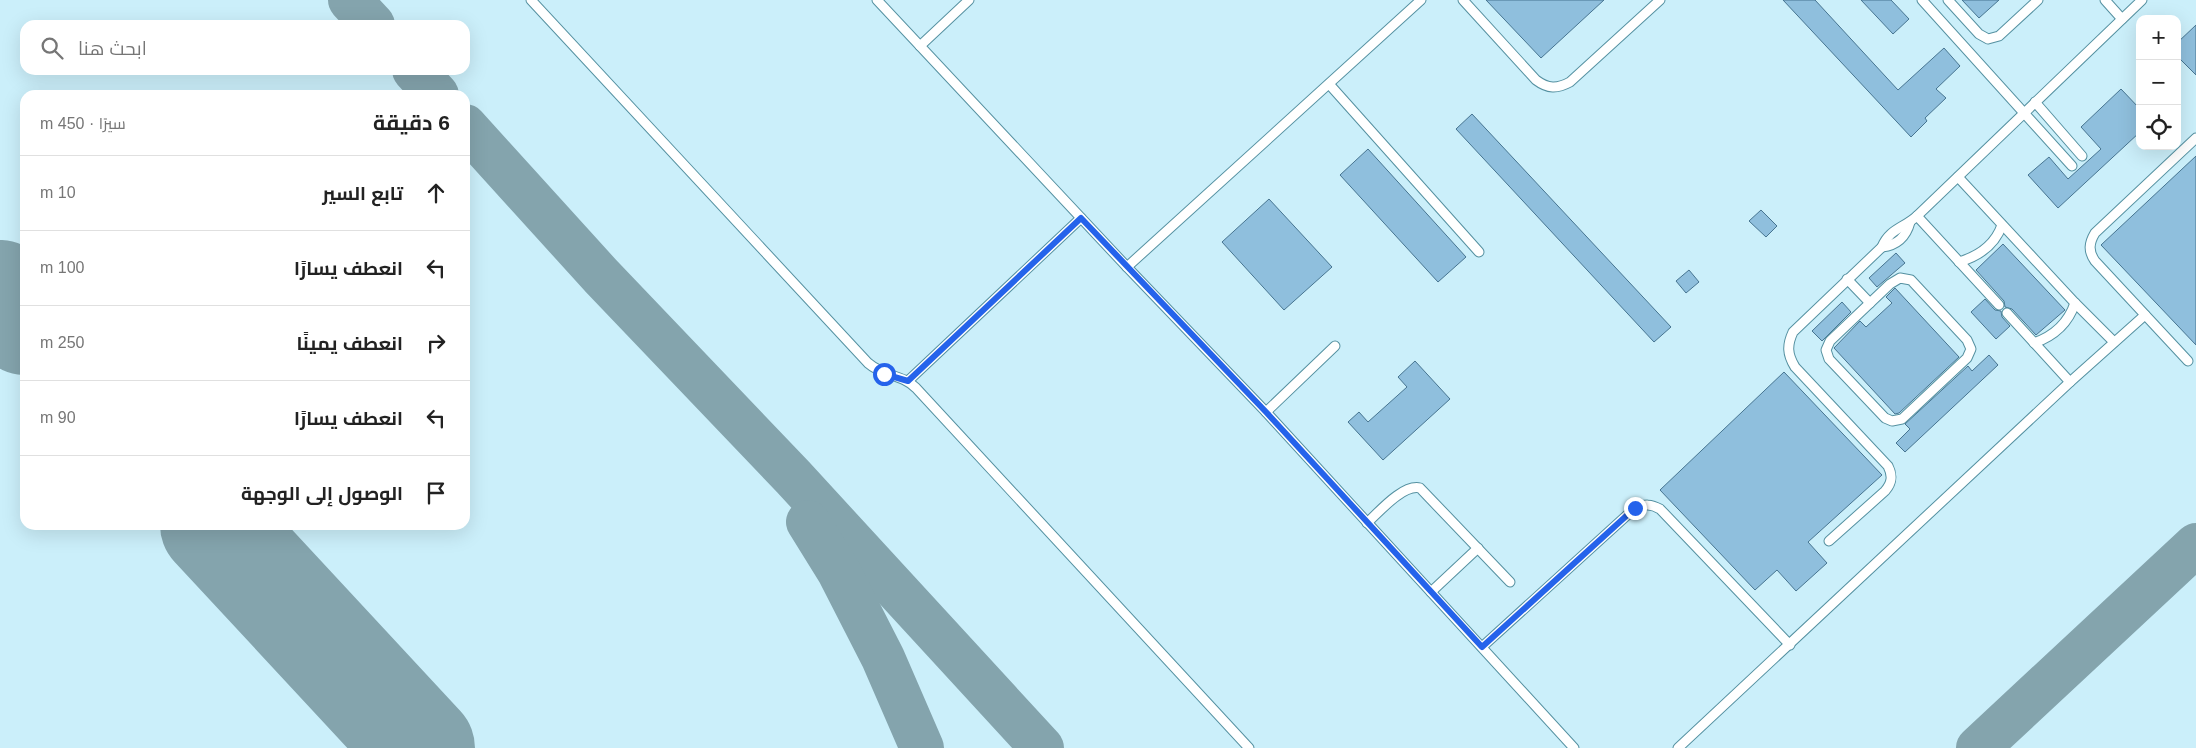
<!DOCTYPE html>
<html lang="ar">
<meta charset="utf-8">
<style>
:root{--surface:#fff;--page:#f6f6f6;--text:#222;--muted:#767676;--line:#e0e0e0}
body{margin:0;font-family:Arial,Cairo,sans-serif;background:var(--page);color:var(--text);direction:rtl}
.controls{position:absolute;right:15px;top:15px;display:grid;overflow:hidden;border-radius:10px;box-shadow:0 5px 20px #0002}
.controls button{width:45px;height:45px;display:grid;place-items:center;padding:0;border:0;border-bottom:1px solid var(--line);background:var(--surface);color:var(--text);font:25px sans-serif}
.stop{position:absolute;width:15px;height:15px;margin:-11px;border:4px solid #2563eb;border-radius:50%;background:#fff}
.stop.end{background:#2563eb;border-color:#fff;box-shadow:0 1px 5px #0008}
.list{margin:0;padding:0;list-style:none}
h2{display:flex;justify-content:space-between;align-items:center;height:65px;margin:0;padding:0 20px;font-size:21px}
h2 small{font-size:16px;font-weight:400;color:var(--muted)}
.list li{display:grid;grid-template-columns:32px 1fr auto;gap:15px;align-items:center;box-sizing:border-box;height:75px;padding:0 20px;border-top:1px solid var(--line)}
.list b{display:block;font-size:19px;white-space:nowrap}
.list em{font-size:16px;font-style:normal;color:var(--muted)}
.icon{flex:none;width:28px;height:28px;fill:none;stroke:currentColor;stroke-width:2;stroke-linecap:round;stroke-linejoin:round}
.map{position:relative;flex:none;width:2196px;height:748px;overflow:hidden;direction:ltr}
.search{position:absolute;background:var(--surface);box-shadow:0 5px 20px #0002;left:20px;top:20px;width:450px;height:55px;display:flex;align-items:center;gap:12px;box-sizing:border-box;padding:0 18px;border-radius:15px;color:var(--muted);font-size:19px}
.panel{position:absolute;background:var(--surface);box-shadow:0 5px 20px #0002;left:20px;top:90px;width:450px;height:440px;border-radius:15px;direction:rtl}
.map>svg:first-child{display:block}
.lines{fill:none;stroke-linecap:round;stroke-linejoin:round}
.taxiway{stroke:#84a4ad;stroke-width:44}
.runway{stroke:#84a4ad;stroke-width:108}
.building{fill:#8fbfdd;stroke:#477591}
.lane-casing{stroke:#5591a1;stroke-width:11}
.lane{stroke:#fff;stroke-width:9}
.route{stroke:#2563eb;stroke-width:6}
</style>
<div class="map">
<svg width="2196" height="748" viewBox="0 0 2196 748">
<rect width="100%" height="100%" fill="#cbeffa"/>
<g class="lines">
<g class="taxiway">
<path d="M350,0L373,25"/>
<path d="M414,70L437,95"/>
<path d="M465,126L601,276L793,477L1042,748"/>
<path d="M0,297L5,300"/>
<path d="M808,522L839,572L883,658L922,748"/>
<path d="M1978,748L2196,545"/>
</g>
<g class="runway">
<path d="M0,294L25,321"/>
<path d="M214,525L421,748"/>
</g>
</g>
<g class="building">
<path d="M1486,0H1604L1541,58Z"/>
<path d="M1783,0H1815L1898,90L1944,48L1960,66L1936,89L1946,98L1925,118L1927,121L1911,137Z"/>
<path d="M1861,0H1891L1909,19L1893,34Z"/>
<path d="M1962,0H1999L1979,18Z"/>
<path d="M2196,25V75L2177,56V43Z"/>
<path d="M2121,89L2140,109V132L2058,208L2028,175L2049,157L2068,179L2101,149L2081,127Z"/>
<path d="M1472,114L1671,327L1654,342L1456,129Z"/>
<path d="M1368,149L1466,257L1438,282L1340,175Z"/>
<path d="M2196,156V345L2101,245Z"/>
<path d="M1269,199L1332,267L1284,310L1222,242Z"/>
<path d="M1761,210L1777,226L1766,237L1749,221Z"/>
<path d="M2003,244L2065,310L2036,335L2012,309L2005,307L2004,301L1976,270Z"/>
<path d="M1896,253L1905,263L1877,287L1869,278Z"/>
<path d="M1689,270L1699,282L1686,293L1676,281Z"/>
<path d="M1895,288L1959,357L1899,413L1895,414L1834,348L1860,321L1866,327L1892,303L1886,297Z"/>
<path d="M1985,299L1995,310L2001,311L2002,317L2010,326L1996,339L1971,312Z"/>
<path d="M1842,302L1851,312L1822,341L1812,331Z"/>
<path d="M1989,355L1998,365L1905,452L1896,443L1910,429L1905,424L1968,366L1972,371Z"/>
<path d="M1415,361L1450,399L1383,460L1348,422L1359,412L1368,422L1407,387L1398,377Z"/>
<path d="M1784,372L1882,475L1808,542L1827,563L1796,591L1777,570L1755,590L1660,490Z"/>
</g>
<g class="lines">
<defs>
<g id="lane">
<path d="M531,0L868,363C884,377 902,374 916,388L1249,748"/>
<path d="M877,0L1127,267L1266,412L1574,748"/>
<path d="M1463,0L1536,80C1548,89 1557,89 1570,82L1660,0"/>
<path d="M1922,0L2072,166"/>
<path d="M1948,0L1979,34L1988,39L1999,36L2038,0"/>
<path d="M2105,0L2122,19"/>
<path d="M920,46L969,0"/>
<path d="M1329,84L1479,252"/>
<path d="M2035,102L2082,156"/>
<path d="M1958,177L2075,303L2114,342"/>
<path d="M1917,216L1999,305"/>
<path d="M1882,247C1898,245 1906,237 1910,222"/>
<path d="M1959,262C1979,256 1995,245 2002,225"/>
<path d="M1127,267L1421,0"/>
<path d="M1900,278L1911,280L1967,340L1971,349L1967,358L1902,419L1892,421L1885,418L1829,359L1826,350L1830,341L1890,284Z"/>
<path d="M1847,279L1870,303"/>
<path d="M2007,313L2070,382"/>
<path d="M2034,343C2054,336 2068,324 2075,303"/>
<path d="M2188,361L2095,261C2088,251 2089,243 2095,233L2196,138"/>
<path d="M908,381L1081,218"/>
<path d="M1266,412L1335,346"/>
<path d="M1367,523C1379,512 1403,484 1420,488L1510,582"/>
<path d="M1829,541L1885,491C1892,483 1893,476 1888,466L1795,367C1787,354 1787,345 1793,332L1882,247C1889,229 1904,228 1917,216L2142,0"/>
<path d="M1431,592L1478,548"/>
<path d="M1482,647L1635,508C1645,504 1651,504 1660,509L1790,645"/>
<path d="M1678,748L2070,382L2145,315"/>
</g>
</defs>
<use href="#lane" class="lane-casing"/>
<use href="#lane" class="lane"/>
</g>
<g class="lines">
<path class="route" d="M884,374L908,381L1081,218L1266,412L1482,647L1635,508"/>
</g>
</svg>
<div class="controls">
<button>+</button>
<button>−</button>
<button><svg class="icon" aria-label="locate" viewBox="0 0 24 24"><circle cx="12" cy="12" r="6"/><path d="M12 2v4M12 18v4M2 12h4M18 12h4"/></svg></button>
</div>
<div class="stop" style="left:884px;top:374px"></div>
<div class="stop end" style="left:1635px;top:508px"></div>
<div class="search"><svg class="icon" aria-label="search" viewBox="0 0 24 24"><circle cx="10" cy="10" r="6"/><path d="M15 15l6 6"/></svg>ابحث هنا</div>
<section class="panel">
<h2>6 دقيقة<small>سيرًا · 450 m</small></h2>
<ul class="list">
<li><svg class="icon" aria-label="ahead" viewBox="0 0 24 24"><path d="M12 20V5M6 11l6-6 6 6"/></svg><div><b>تابع السير</b></div><em>10 m</em></li>
<li><svg class="icon" aria-label="left" viewBox="0 0 24 24"><path d="M17 20v-9H6M10 6l-5 5 5 5"/></svg><div><b>انعطف يسارًا</b></div><em>100 m</em></li>
<li><svg class="icon" aria-label="right" viewBox="0 0 24 24"><path d="M7 20v-9h11M14 6l5 5-5 5"/></svg><div><b>انعطف يمينًا</b></div><em>250 m</em></li>
<li><svg class="icon" aria-label="left" viewBox="0 0 24 24"><path d="M17 20v-9H6M10 6l-5 5 5 5"/></svg><div><b>انعطف يسارًا</b></div><em>90 m</em></li>
<li><svg class="icon" aria-label="arrive" viewBox="0 0 24 24"><path d="M6 21V4h12l-3 4 3 4H6"/></svg><div><b>الوصول إلى الوجهة</b></div></li>
</ul>
</section>
</div>
